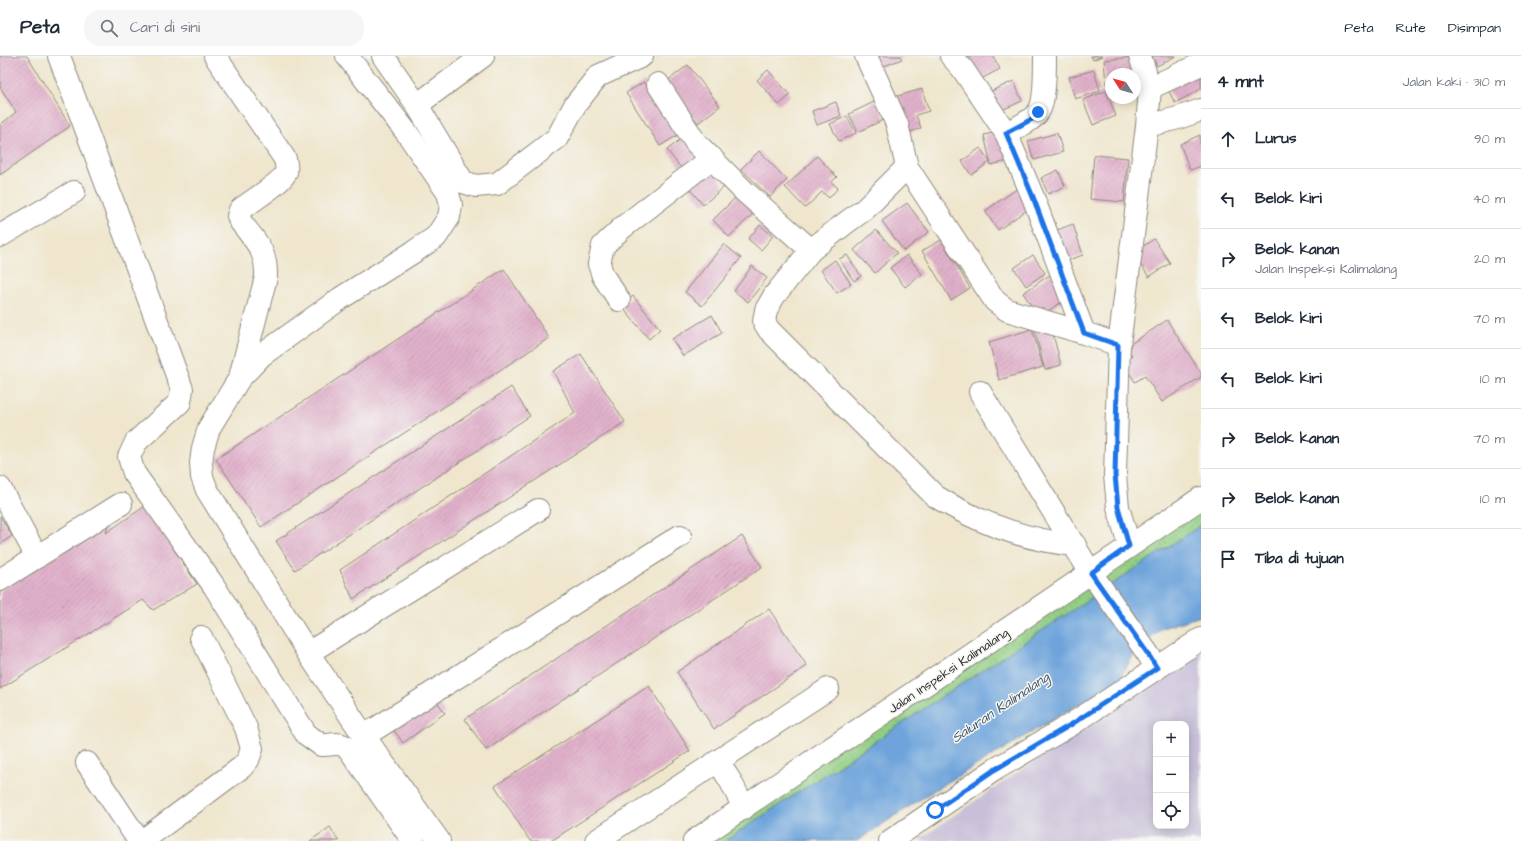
<!DOCTYPE html>
<html lang="id">
<meta charset="utf-8">
<style>
:root{--surface:#fff;--page:#f6f6f7;--text:#1f2937;--muted:#747a83;--line:#e0e1e3}
body{margin:0;font-family:"Architects Daughter",sans-serif;background:var(--page);color:var(--text)}
.controls{position:absolute;right:12px;bottom:12px;display:grid;overflow:hidden;border-radius:8px;box-shadow:0 2px 10px #0003}
.controls button{width:36px;height:36px;display:grid;place-items:center;padding:0;border:0;border-bottom:1px solid var(--line);background:var(--surface);color:var(--text);font:20px sans-serif}
.compass{position:absolute;left:1105px;top:12px;width:36px;height:36px;border-radius:50%;background:var(--surface);box-shadow:0 2px 10px #0003;rotate:306deg}
.stop{position:absolute;width:12px;height:12px;margin:-9px;border:3px solid #1a73e8;border-radius:50%;background:#fff}
.stop.end{background:#1a73e8;border-color:#fff;box-shadow:0 1px 4px #0008}
.list{margin:0;padding:0;list-style:none}
h2{display:flex;justify-content:space-between;align-items:center;height:52px;margin:0;padding:0 16px;font-size:17px}
h2 small{font-size:13px;font-weight:400;color:var(--muted)}
.list li{display:grid;grid-template-columns:26px 1fr auto;gap:12px;align-items:center;box-sizing:border-box;height:60px;padding:0 16px;border-top:1px solid var(--line)}
.list b{display:block;font-size:15px;white-space:nowrap}
.list p{margin:0;font-size:13px;white-space:nowrap;color:var(--muted)}
.list em{font-size:13px;font-style:normal;color:var(--muted)}
.icon{flex:none;width:22px;height:22px;fill:none;stroke:currentColor;stroke-width:2;stroke-linecap:round;stroke-linejoin:round}
.map{position:relative;flex:none;width:1201px;height:785px;overflow:hidden}
header{display:flex;align-items:center;gap:24px;box-sizing:border-box;height:56px;padding:0 20px;background:var(--surface);border-bottom:1px solid var(--line)}
header strong{font-size:19px}
nav{display:flex;gap:22px;margin-inline-start:auto;font-size:14px}
.search{width:280px;height:36px;background:var(--page);display:flex;align-items:center;gap:10px;box-sizing:border-box;padding:0 14px;border-radius:16px;color:var(--muted);font-size:15px}
main{display:flex}
aside{flex:1;background:var(--surface)}
.map>svg:first-child{display:block}
.industrial{fill:#c8bfd8;fill-rule:evenodd}
.grass{fill:url(#grass-dots);stroke:#5f7d57}
.water{fill:#6ea4db;stroke:#4c6883}
.building{fill:url(#building-hatch)}
.lines{fill:none;stroke-linecap:round;stroke-linejoin:round}
.minor-casing{stroke:#8d887c;stroke-width:24}
.major-casing{stroke:#8d887c;stroke-width:24}
.minor{stroke:#fff;stroke-width:22}
.major{stroke:#fff;stroke-width:22}
.route{stroke:#1a73e8;stroke-width:5}
.labels{text-anchor:middle;stroke-width:3;stroke-linejoin:round;paint-order:stroke}
.street-label{font-size:13px;fill:#2b2b2b;stroke:#f6f6f2}
.water-label{font-size:14px;font-style:italic;fill:#425569;stroke:#f6f6f2}
</style>
<header>
<strong>Peta</strong>
<div class="search"><svg class="icon" aria-label="search" viewBox="0 0 24 24"><circle cx="10" cy="10" r="6"/><path d="M15 15l6 6"/></svg>Cari di sini</div>
<nav><a>Peta</a><a>Rute</a><a>Disimpan</a></nav>
</header>
<main>
<div class="map">
<svg width="1201" height="785" viewBox="0 0 1201 785">
<defs>
<pattern id="grass-dots" width="8" height="8" patternUnits="userSpaceOnUse"><rect width="8" height="8" fill="#93cf83"/><path d="M2 2h.1M6 6h.1" fill="none" stroke="#7fb271" stroke-width="1.8" stroke-linecap="round"/></pattern>
<pattern id="building-hatch" width="6" height="6" patternUnits="userSpaceOnUse"><rect width="6" height="6" fill="#e1b1cb"/><path d="M-1 1l2-2M0 6l6-6M5 7l2-2" fill="none" stroke="#c198ae"/></pattern>
</defs>
<rect width="100%" height="100%" fill="#f6f6f2"/>
<filter id="ink" filterUnits="userSpaceOnUse"><feTurbulence type="fractalNoise" baseFrequency=".025" numOctaves="2"/><feDisplacementMap in="SourceGraphic" scale="8" xChannelSelector="R" yChannelSelector="G"/><feConvolveMatrix kernelMatrix="1 2 1 2 8 2 1 2 1" color-interpolation-filters="sRGB"/></filter>
<filter id="wash" filterUnits="userSpaceOnUse"><feTurbulence type="fractalNoise" baseFrequency=".012" numOctaves="4" result="noise"/><feDisplacementMap in="SourceGraphic" scale="16" xChannelSelector="R" yChannelSelector="G"/><feGaussianBlur stdDeviation="0.9" result="paint"/><feColorMatrix in="noise" values="0 0 0 0 0 0 0 0 0 0 0 0 0 0 0 0 0 1.4 0 .05"/><feComposite in="paint" operator="in"/></filter>
<g filter="url(#wash)">
<rect width="100%" height="100%" fill="#efe6cd"/>
<path class="industrial" d="M1201,597V785H917L1006,724ZM1156,668H1186V770H1156Z"/>
<path class="grass" d="M1201,442V469L725,785H694Z"/>
<path class="water" d="M1201,469V560L1162,572L1137,593L1118,625L933,735L857,785H725Z"/>
<g id="blocks">
<g class="building">
<path d="M0,0H27L70,70L0,119V69L16,56L0,31Z"/>
<path d="M872,0H901L902,3L877,13Z"/>
<path d="M966,0H993L1000,13L979,24Z"/>
<path d="M1091,0H1102L1093,4Z"/>
<path d="M1152,0H1176L1157,10Z"/>
<path d="M1133,1L1134,18H1111V28H1106L1104,4Z"/>
<path d="M688,9L720,50L698,67L666,26Z"/>
<path d="M1201,11V33L1175,47L1166,30Z"/>
<path d="M768,14L790,39L779,49L757,24Z"/>
<path d="M1094,14L1100,35L1075,43L1069,21Z"/>
<path d="M1014,25L1022,45L1000,55L991,35Z"/>
<path d="M644,26L678,79L660,90L626,37Z"/>
<path d="M922,33L929,55L916,59L921,72L908,77L891,42Z"/>
<path d="M1106,35L1116,60L1093,69L1083,44Z"/>
<path d="M876,45L885,63L858,76L849,58Z"/>
<path d="M836,46L841,60L817,69L812,55Z"/>
<path d="M847,60L856,77L839,85L830,68Z"/>
<path d="M1001,75L1008,105L991,109L984,79Z"/>
<path d="M1057,77L1063,96L1034,104L1028,85Z"/>
<path d="M687,78L701,97L681,112L667,94Z"/>
<path d="M1200,79L1201,110L1190,114L1180,88Z"/>
<path d="M980,92L990,106L971,119L962,105Z"/>
<path d="M759,95L787,124L770,141L741,113Z"/>
<path d="M1094,99L1128,102L1124,146L1090,143Z"/>
<path d="M817,100L837,121L831,126L838,132L829,142L822,136L805,152L785,131Z"/>
<path d="M1058,114L1065,130L1048,138L1041,122Z"/>
<path d="M710,115L716,117L724,131L703,149L689,132Z"/>
<path d="M1018,132L1031,151L998,174L985,155Z"/>
<path d="M738,139L755,156L729,181L713,164Z"/>
<path d="M907,147L929,176L904,195L882,165Z"/>
<path d="M1073,168L1083,199L1062,206L1052,176Z"/>
<path d="M760,169L773,180L761,194L748,183Z"/>
<path d="M876,174L897,197L875,217L854,194Z"/>
<path d="M1154,183L1170,207L1149,221L1133,197Z"/>
<path d="M941,184L970,232L951,244L922,195Z"/>
<path d="M724,188L741,202L702,250L685,236Z"/>
<path d="M847,199L861,220L854,225L839,203Z"/>
<path d="M907,199L922,218L905,231L890,212Z"/>
<path d="M1033,199L1045,217L1026,230L1014,212Z"/>
<path d="M835,204L851,228L837,237L821,214Z"/>
<path d="M752,210L767,222L748,246L734,235Z"/>
<path d="M504,213L549,282L261,471L216,403Z"/>
<path d="M1053,217L1069,241L1039,261L1023,237Z"/>
<path d="M633,240L660,273L649,283L621,250Z"/>
<path d="M712,259L722,277L683,300L672,283Z"/>
<path d="M1167,264L1201,317V321L1162,346L1145,320L1135,326L1122,305L1132,299L1126,291Z"/>
<path d="M1050,267L1061,309L1045,314L1034,272Z"/>
<path d="M1032,273L1043,311L999,324L989,286Z"/>
<path d="M581,298L625,366L353,543L340,514L575,357L553,315Z"/>
<path d="M511,331L530,360L295,514L276,485Z"/>
<path d="M145,450L197,528L153,554L143,544L0,633V535L109,467L106,477Z"/>
<path d="M0,460L12,480L0,488Z"/>
<path d="M742,480L762,511L486,694L465,663Z"/>
<path d="M769,553L807,610L714,673L677,616Z"/>
<path d="M649,630L690,695L551,785H530L495,730Z"/>
<path d="M433,640L445,657L403,687L391,670Z"/>
<path d="M330,771L339,785H310Z"/>
</g>
</g>
</g>
<g filter="url(#ink)">
<use href="#blocks" fill-opacity="0" stroke="#8d887c" stroke-width="1"/>
<g class="lines">
<defs>
<g id="minor">
<path d="M59,0L182,333L180,346L136,386L129,401L134,417L214,530L306,678L321,689C334,690 337,684 349,693L413,785"/>
<path d="M215,0L285,103C286,107 287,111 286,116C283,126 250,146 240,154L238,160L240,165C255,185 267,194 266,221L240,321"/>
<path d="M347,0L407,77L448,137L451,149L449,161L436,181L415,195L341,242L262,299L239,323L209,372L203,392L201,407L202,421L207,434L308,597L364,680L439,785"/>
<path d="M383,0L417,49L463,126L476,130L497,128L557,82L575,49L598,20L642,0"/>
<path d="M866,0L897,68L907,111L995,245L1007,254L1084,277L1119,289"/>
<path d="M951,0L962,12L1006,77L1033,141L1084,277"/>
<path d="M658,28L696,87L744,135L811,194"/>
<path d="M1150,32L1201,8"/>
<path d="M417,49L483,0"/>
<path d="M1147,70L1178,62L1201,54"/>
<path d="M1006,77C1017,71 1031,66 1038,56C1045,48 1045,12 1045,0"/>
<path d="M907,111L865,153L847,166L811,194L774,240L766,254L764,266L769,274L935,440C977,466 1025,484 1075,489"/>
<path d="M0,180L74,136"/>
<path d="M619,244L603,220L599,208L603,190L622,172L712,102"/>
<path d="M980,336L1091,517L1148,598L1157,612"/>
<path d="M0,432L37,501"/>
<path d="M1129,489L1118,451L1115,419L1119,289L1147,70L1150,32L1140,0"/>
<path d="M0,524L121,448"/>
<path d="M308,597L538,454"/>
<path d="M364,680L680,480"/>
<path d="M87,707L139,785"/>
<path d="M744,752L731,726L718,705L828,633"/>
<path d="M142,785L242,711L248,704L252,693L246,672L201,581"/>
<path d="M596,785L718,705"/>
<path d="M890,785L994,714L1072,668L1201,583"/>
</g>
<path id="major" d="M694,785L1201,442"/>
</defs>
<use href="#minor" class="minor-casing"/>
<use href="#major" class="major-casing"/>
<use href="#minor" class="minor"/>
<use href="#major" class="major"/>
</g>
</g>
<g class="lines" filter="url(#ink)">
<path class="route" d="M935,754L994,714L1072,668L1157,612L1148,598L1091,517L1129,490L1118,451L1115,419L1118,289L1084,277L1033,141L1006,77L1032,63L1038,56"/>
</g>
<g class="labels">
<g class="street-label">
<text transform="translate(948 614) rotate(-34)" y="5">Jalan Inspeksi Kalimalang</text>
</g>
<g class="water-label">
<text transform="translate(1000 651) rotate(-34)" y="5">Saluran Kalimalang</text>
</g>
</g>
</svg>
<div class="controls">
<button>+</button>
<button>−</button>
<button><svg class="icon" aria-label="locate" viewBox="0 0 24 24"><circle cx="12" cy="12" r="6"/><path d="M12 2v4M12 18v4M2 12h4M18 12h4"/></svg></button>
</div>
<svg class="compass" viewBox="-18 -18 36 36"><path d="M0-13l5 13h-10z" fill="#e53935"/><path d="M0 13l5-13h-10z" fill="#747a83"/></svg>
<div class="stop" style="left:935px;top:754px"></div>
<div class="stop end" style="left:1038px;top:56px"></div>
</div>
<aside>
<h2>4 mnt<small>Jalan kaki · 310 m</small></h2>
<ul class="list">
<li><svg class="icon" aria-label="ahead" viewBox="0 0 24 24"><path d="M12 20V5M6 11l6-6 6 6"/></svg><div><b>Lurus</b></div><em>90 m</em></li>
<li><svg class="icon" aria-label="left" viewBox="0 0 24 24"><path d="M17 20v-9H6M10 6l-5 5 5 5"/></svg><div><b>Belok kiri</b></div><em>40 m</em></li>
<li><svg class="icon" aria-label="right" viewBox="0 0 24 24"><path d="M7 20v-9h11M14 6l5 5-5 5"/></svg><div><b>Belok kanan</b><p>Jalan Inspeksi Kalimalang</p></div><em>20 m</em></li>
<li><svg class="icon" aria-label="left" viewBox="0 0 24 24"><path d="M17 20v-9H6M10 6l-5 5 5 5"/></svg><div><b>Belok kiri</b></div><em>70 m</em></li>
<li><svg class="icon" aria-label="left" viewBox="0 0 24 24"><path d="M17 20v-9H6M10 6l-5 5 5 5"/></svg><div><b>Belok kiri</b></div><em>10 m</em></li>
<li><svg class="icon" aria-label="right" viewBox="0 0 24 24"><path d="M7 20v-9h11M14 6l5 5-5 5"/></svg><div><b>Belok kanan</b></div><em>70 m</em></li>
<li><svg class="icon" aria-label="right" viewBox="0 0 24 24"><path d="M7 20v-9h11M14 6l5 5-5 5"/></svg><div><b>Belok kanan</b></div><em>10 m</em></li>
<li><svg class="icon" aria-label="arrive" viewBox="0 0 24 24"><path d="M6 21V4h12l-3 4 3 4H6"/></svg><div><b>Tiba di tujuan</b></div></li>
</ul>
</aside>
</main>
